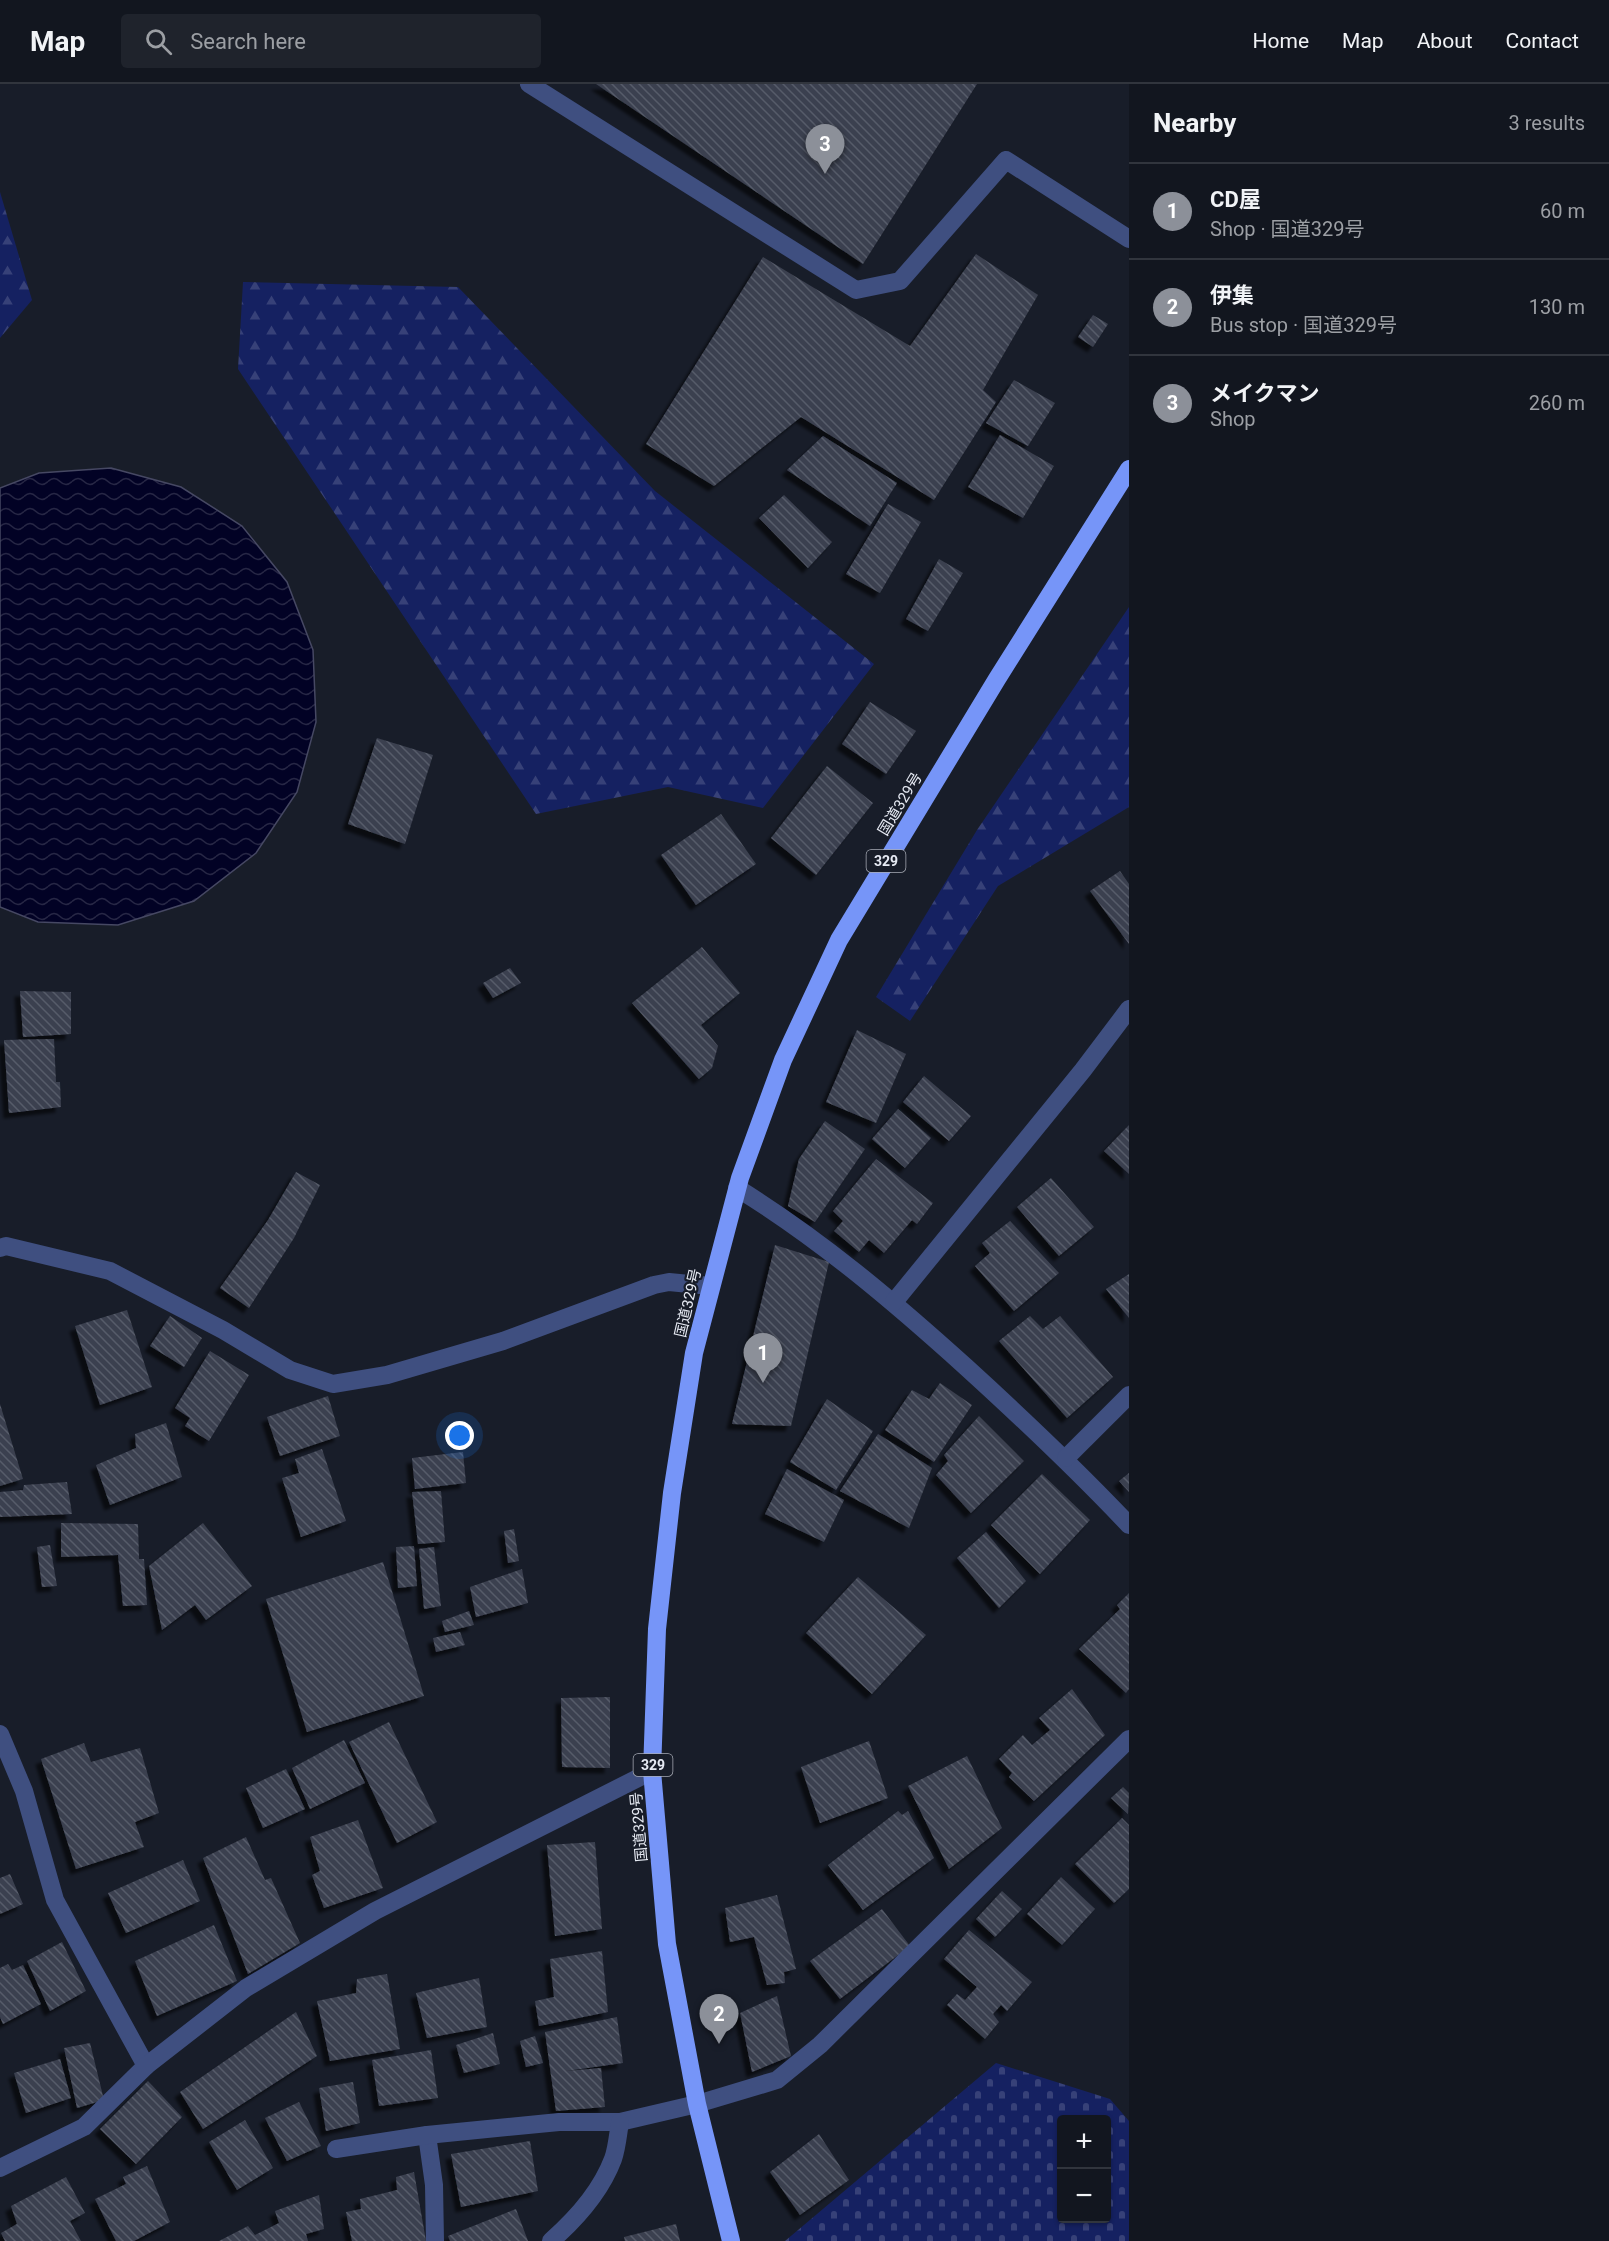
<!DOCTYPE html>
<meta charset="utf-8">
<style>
:root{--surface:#12161f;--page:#1f232c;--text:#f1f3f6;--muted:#9c9fa4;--line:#31353d;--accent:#8c9099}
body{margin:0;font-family:Roboto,"Noto Sans JP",sans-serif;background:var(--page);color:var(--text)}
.controls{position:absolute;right:18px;bottom:18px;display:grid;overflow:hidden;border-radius:6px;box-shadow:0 2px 4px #0004}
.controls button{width:54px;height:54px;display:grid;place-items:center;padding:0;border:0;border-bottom:2px solid var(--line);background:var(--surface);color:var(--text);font:30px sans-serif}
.you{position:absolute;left:460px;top:1352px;width:21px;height:21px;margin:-15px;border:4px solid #fff;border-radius:50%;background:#1a73e8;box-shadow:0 0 0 9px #1a73e833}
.badge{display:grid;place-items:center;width:39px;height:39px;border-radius:50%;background:var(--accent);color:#fff;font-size:20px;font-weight:700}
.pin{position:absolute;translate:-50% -50px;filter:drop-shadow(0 2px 3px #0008)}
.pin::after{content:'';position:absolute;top:32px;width:21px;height:18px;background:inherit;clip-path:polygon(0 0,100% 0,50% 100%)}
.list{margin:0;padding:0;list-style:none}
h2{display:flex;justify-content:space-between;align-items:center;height:78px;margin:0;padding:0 24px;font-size:26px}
h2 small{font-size:20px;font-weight:400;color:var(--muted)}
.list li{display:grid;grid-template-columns:39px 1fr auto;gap:18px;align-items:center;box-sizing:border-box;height:96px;padding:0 24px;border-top:2px solid var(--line)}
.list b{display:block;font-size:22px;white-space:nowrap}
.list p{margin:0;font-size:20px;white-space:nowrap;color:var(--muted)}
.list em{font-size:20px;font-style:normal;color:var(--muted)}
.icon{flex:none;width:33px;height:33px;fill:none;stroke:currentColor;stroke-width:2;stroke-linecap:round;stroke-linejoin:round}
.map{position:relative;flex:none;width:1129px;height:2157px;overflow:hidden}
header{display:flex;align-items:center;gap:36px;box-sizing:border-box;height:84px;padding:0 30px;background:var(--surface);border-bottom:2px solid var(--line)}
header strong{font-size:28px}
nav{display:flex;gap:33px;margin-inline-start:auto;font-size:21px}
.search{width:420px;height:54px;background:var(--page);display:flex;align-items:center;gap:15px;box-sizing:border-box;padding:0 21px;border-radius:6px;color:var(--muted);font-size:22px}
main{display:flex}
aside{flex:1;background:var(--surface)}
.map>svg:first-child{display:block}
.forest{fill:url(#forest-firs)}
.cemetery{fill:url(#cemetery-stones);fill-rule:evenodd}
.water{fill:url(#water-waves);stroke:#464863;stroke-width:1.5}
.building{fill:url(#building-back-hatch);filter:url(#shadow)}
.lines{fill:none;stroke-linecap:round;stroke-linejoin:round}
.minor{stroke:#3f4f80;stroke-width:18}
.highway{stroke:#7695f8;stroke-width:18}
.labels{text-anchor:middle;stroke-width:4.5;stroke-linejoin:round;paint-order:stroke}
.shield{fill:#181d29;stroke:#a8acb6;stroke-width:1.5}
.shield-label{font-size:14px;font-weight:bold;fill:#e6eaf3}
.street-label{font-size:15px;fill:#e6eaf3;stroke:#181d29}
</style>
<header>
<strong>Map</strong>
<div class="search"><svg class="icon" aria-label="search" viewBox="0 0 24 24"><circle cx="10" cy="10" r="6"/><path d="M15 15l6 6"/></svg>Search here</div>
<nav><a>Home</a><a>Map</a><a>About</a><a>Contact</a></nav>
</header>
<main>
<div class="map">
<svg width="1129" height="2157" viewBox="0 0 1129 2157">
<defs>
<pattern id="forest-firs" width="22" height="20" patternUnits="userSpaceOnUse" patternTransform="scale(1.5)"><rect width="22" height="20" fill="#152161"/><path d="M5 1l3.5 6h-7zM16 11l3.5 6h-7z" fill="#374178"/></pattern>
<pattern id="cemetery-stones" width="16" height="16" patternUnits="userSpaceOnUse" patternTransform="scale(1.5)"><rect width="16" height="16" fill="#152161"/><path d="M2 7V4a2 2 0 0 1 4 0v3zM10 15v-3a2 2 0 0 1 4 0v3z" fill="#374178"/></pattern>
<pattern id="water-waves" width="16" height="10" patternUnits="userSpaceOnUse" patternTransform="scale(1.5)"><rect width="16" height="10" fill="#020225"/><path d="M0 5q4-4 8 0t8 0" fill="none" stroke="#272745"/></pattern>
<pattern id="building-back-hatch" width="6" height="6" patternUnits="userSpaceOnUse" patternTransform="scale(1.5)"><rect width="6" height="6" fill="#3b404f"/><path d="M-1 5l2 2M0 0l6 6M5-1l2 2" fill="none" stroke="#575c69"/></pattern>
<filter id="shadow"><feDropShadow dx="-5.5" dy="5.5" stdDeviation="1.5" flood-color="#0009"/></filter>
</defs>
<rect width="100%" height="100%" fill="#181d29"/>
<g class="forest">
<path d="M0,108L32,216L0,254Z"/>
<path d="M243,198L458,203L655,407L874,580L763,724L668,703L536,730L238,285Z"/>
<path d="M1129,523V723L998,802L910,937L876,913L977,746Z"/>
</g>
<path class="cemetery" d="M996,1979L1110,2015L1129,2037V2157H785ZM1062,2036H1106V2134H1062Z"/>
<path class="water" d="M111,384L181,403L242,442L287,498L313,566L316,638L297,708L256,769L194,817L118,841L38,838L0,823V404L39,389Z"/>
<g class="building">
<path d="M596,0H977L863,180Z"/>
<path d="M976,170L1038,211L983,306L996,318L934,416L801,333L714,402L646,360L763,173L910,262Z"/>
<path d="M1093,231L1108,240L1093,263L1078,253Z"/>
<path d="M1014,296L1055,319L1028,362L986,339Z"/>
<path d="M1000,351L1054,382L1023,434L968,403Z"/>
<path d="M823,352L897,399L870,442L787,386Z"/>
<path d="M784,411L832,458L808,484L759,434Z"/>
<path d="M888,420L921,438L880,509L846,490Z"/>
<path d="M939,475L963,489L928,547L906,535Z"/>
<path d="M870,618L916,647L886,690L842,660Z"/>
<path d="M377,654L433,671L405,760L348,740Z"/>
<path d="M827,682L873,719L816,791L771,754Z"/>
<path d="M721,730L756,780L696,821L661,771Z"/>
<path d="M1120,787L1129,800V860L1090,807Z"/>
<path d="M702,863L740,909L701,941L718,962L712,984L699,995L632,919Z"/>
<path d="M510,884L521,899L493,914L483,899Z"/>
<path d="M20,907L71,908V950L23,953Z"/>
<path d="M857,946L906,970L876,1039L826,1018Z"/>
<path d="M54,955L56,998H60L61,1023L9,1029L4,956Z"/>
<path d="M924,992L971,1032L949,1057L903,1018Z"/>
<path d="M898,1025L931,1054L905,1084L872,1055Z"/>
<path d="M825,1037L865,1065L815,1138L788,1122L799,1075Z"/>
<path d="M1129,1041V1090L1104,1067Z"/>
<path d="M876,1075L933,1119L917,1140L912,1136L884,1169L869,1156L859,1168L834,1147L843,1137L833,1127Z"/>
<path d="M296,1088L320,1101L294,1154L249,1224L220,1204L268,1136Z"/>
<path d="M1051,1094L1094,1143L1059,1172L1017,1123Z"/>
<path d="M1010,1137L1059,1189L1014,1227L975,1182L990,1169L982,1159Z"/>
<path d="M775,1161L829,1178L791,1342L732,1340Z"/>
<path d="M1129,1190V1234L1106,1205Z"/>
<path d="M127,1226L152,1303L100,1321L75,1242Z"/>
<path d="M170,1232L202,1254L184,1283L150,1262Z"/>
<path d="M1030,1232L1043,1245L1060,1232L1113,1293L1067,1334L999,1257Z"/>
<path d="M210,1267L249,1291L209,1357L185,1342L190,1334L175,1324Z"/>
<path d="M940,1299L972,1321L934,1378L885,1346L912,1306L929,1315Z"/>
<path d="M328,1312L340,1352L280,1372L267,1333Z"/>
<path d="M827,1315L873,1347L836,1406L790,1378Z"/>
<path d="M0,1320L23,1395L0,1402Z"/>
<path d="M979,1332L1024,1377L971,1429L936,1391L948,1377L944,1371Z"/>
<path d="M166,1339L182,1393L110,1421L96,1381L136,1364L135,1350Z"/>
<path d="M878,1350L932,1384L909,1444L840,1407Z"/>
<path d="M322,1365L346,1437L301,1453L282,1394L299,1389L295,1375Z"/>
<path d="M463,1368L466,1399L415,1405L412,1374Z"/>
<path d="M787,1385L844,1416L824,1458L765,1430Z"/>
<path d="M1129,1389V1408L1119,1397Z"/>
<path d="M1042,1390L1090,1436L1040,1490L991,1441Z"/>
<path d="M67,1398L72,1430L0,1433V1408L23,1406L24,1401Z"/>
<path d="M441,1407L445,1458L418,1460L412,1408Z"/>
<path d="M61,1439L138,1440L139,1475H144L147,1521L123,1522L118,1471L61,1473Z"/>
<path d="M203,1439L252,1502L206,1536L195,1521L162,1546L149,1482Z"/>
<path d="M514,1445L519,1477L508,1479L504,1447Z"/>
<path d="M986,1448L1026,1497L999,1524L957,1474Z"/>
<path d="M50,1461L57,1502L42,1503L37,1463Z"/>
<path d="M414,1462L417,1502L398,1504L396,1463Z"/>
<path d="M434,1463L441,1522L424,1525L419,1465Z"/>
<path d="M383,1478L424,1612L307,1648L266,1515Z"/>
<path d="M522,1485L528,1519L476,1533L470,1503Z"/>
<path d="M858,1493L926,1551L872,1610L806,1549Z"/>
<path d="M1129,1509V1605L1126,1609L1079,1565L1120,1525L1117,1521Z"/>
<path d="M469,1527L474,1541L445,1548L442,1537Z"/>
<path d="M460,1548L465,1561L436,1568L433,1554Z"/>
<path d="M1072,1605L1105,1651L1034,1717L1009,1693L1012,1689L999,1675L1023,1651L1032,1661L1050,1646L1039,1634Z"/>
<path d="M610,1613V1684L562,1683L561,1614Z"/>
<path d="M389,1638L437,1738L397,1759L349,1658Z"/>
<path d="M344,1656L365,1699L310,1725L292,1684Z"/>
<path d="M869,1657L888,1714L820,1739L801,1683Z"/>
<path d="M84,1659L91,1678L140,1664L159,1729L135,1738L144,1763L76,1785L41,1675Z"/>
<path d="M967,1672L1002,1744L949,1785L908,1702Z"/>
<path d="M286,1685L305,1725L263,1744L246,1704Z"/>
<path d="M1123,1703L1129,1709L1128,1730L1111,1714Z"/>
<path d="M898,1727L902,1731L908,1727L934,1774L863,1826L828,1781Z"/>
<path d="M1122,1734L1129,1741V1805L1114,1819L1075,1780Z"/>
<path d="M358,1736L383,1804L324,1824L312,1791L320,1787L310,1753Z"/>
<path d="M246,1753L265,1796L271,1794L300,1859L248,1890L203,1774Z"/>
<path d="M595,1758L602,1845L555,1852L547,1761Z"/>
<path d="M183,1776L200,1817L126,1849L108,1809Z"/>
<path d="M10,1790L23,1820L0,1830V1794Z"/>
<path d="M1061,1793L1095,1825L1062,1861L1027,1830Z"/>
<path d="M1002,1807L1022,1825L995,1853L976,1835Z"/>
<path d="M777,1811L796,1885L784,1888L785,1899L767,1901L754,1853L730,1858L725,1824Z"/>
<path d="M882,1825L910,1862L840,1915L810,1877Z"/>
<path d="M214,1841L237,1897L157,1932L135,1877Z"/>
<path d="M969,1846L1032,1898L1007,1927L1001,1921L993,1930L999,1938L985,1955L947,1921L957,1910L965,1916L977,1903L944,1875Z"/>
<path d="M62,1858L86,1907L50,1927L27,1877Z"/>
<path d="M602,1867L608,1928L539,1942L535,1917L554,1913L550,1875Z"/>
<path d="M8,1880L12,1886L23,1881L41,1920L3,1940L0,1933V1884Z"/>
<path d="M387,1890L400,1965L330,1977L317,1917L356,1909L357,1895Z"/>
<path d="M479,1894L487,1943L427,1954L416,1909Z"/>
<path d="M777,1912L791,1972L752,1988L740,1929Z"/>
<path d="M296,1928L317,1972L203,2045L180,2008Z"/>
<path d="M617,1933L623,1979L566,1987L601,1984L605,2023L556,2027L545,1948Z"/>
<path d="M493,1949L500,1980L464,1989L456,1961Z"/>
<path d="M535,1952L543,1979L526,1983L520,1957Z"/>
<path d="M90,1959L104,2016L77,2024L64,1964Z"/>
<path d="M431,1966L438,2014L379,2022L372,1976Z"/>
<path d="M60,1975L71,2014L26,2029L14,1989Z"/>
<path d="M148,1997L182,2033L136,2080L100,2045Z"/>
<path d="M353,1998L360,2039L326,2047L319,2004Z"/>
<path d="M299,2018L321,2062L287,2077L265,2034Z"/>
<path d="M245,2036L273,2084L237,2106L209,2058Z"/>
<path d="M819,2050L849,2096L800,2131L770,2088Z"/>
<path d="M530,2057L538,2107L461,2123L451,2070Z"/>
<path d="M147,2082L170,2138L134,2157H116L95,2115L126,2100L123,2093Z"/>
<path d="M414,2088L426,2157H352L346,2128L361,2125L360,2115L397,2106L396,2093Z"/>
<path d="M66,2093L85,2129L70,2137L81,2157H5L1,2149L17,2140L11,2122Z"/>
<path d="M319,2111L324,2145L306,2150L308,2157H219L248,2142L255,2151L279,2139L275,2127Z"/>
<path d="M516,2125L528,2157H450L448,2152Z"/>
<path d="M676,2140L680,2157H625L624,2153Z"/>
</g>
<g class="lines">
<g class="minor">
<path d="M529,0L856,206L900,197L1006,76L1129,155"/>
<path d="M737,1104C820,1155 894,1218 966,1283C1022,1334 1077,1386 1129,1441"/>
<path d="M0,1164L6,1162L110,1187L223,1246L290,1286L333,1300L387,1291L503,1257L654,1201L669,1198L710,1202"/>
<path d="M894,1218L1083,986L1129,925"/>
<path d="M1066,1374L1129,1311"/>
<path d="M0,1650L24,1707L55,1816L146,1982"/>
<path d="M427,2051L434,2101L435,2157"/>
<path d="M336,2065L427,2051L559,2038H620L697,2020L777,1996L820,1961L1129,1655"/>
<path d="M0,2084L84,2043L146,1982L246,1904L375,1827L652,1687"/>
<path d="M551,2157C576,2135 601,2107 613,2075C617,2064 618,2050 620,2038"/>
</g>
<path class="highway" d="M731,2157L697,2020L667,1860L652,1687L657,1545L672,1409L694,1269L740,1094L783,976L839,856L997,595L1129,385"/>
</g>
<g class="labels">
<g class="shield">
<rect x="866.5" y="766" width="39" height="22" rx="4.5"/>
<rect x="633.5" y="1670" width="39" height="22" rx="4.5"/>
</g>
<g class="shield-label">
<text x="886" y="782">329</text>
<text x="653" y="1686">329</text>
</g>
<g class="street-label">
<text transform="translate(900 720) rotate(-59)" y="5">国道329号</text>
<text transform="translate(688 1219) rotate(-77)" y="5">国道329号</text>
<text transform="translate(639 1743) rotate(-95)" y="5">国道329号</text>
</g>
</g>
</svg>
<div class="controls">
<button>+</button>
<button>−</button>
</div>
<div class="you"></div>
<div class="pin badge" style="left:763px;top:1299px">1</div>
<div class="pin badge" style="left:719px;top:1960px">2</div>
<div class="pin badge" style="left:825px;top:90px">3</div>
</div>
<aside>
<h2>Nearby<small>3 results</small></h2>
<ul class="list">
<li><span class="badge">1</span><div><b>CD屋</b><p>Shop · 国道329号</p></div><em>60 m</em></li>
<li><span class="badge">2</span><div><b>伊集</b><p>Bus stop · 国道329号</p></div><em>130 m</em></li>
<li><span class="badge">3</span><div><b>メイクマン</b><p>Shop</p></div><em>260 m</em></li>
</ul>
</aside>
</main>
